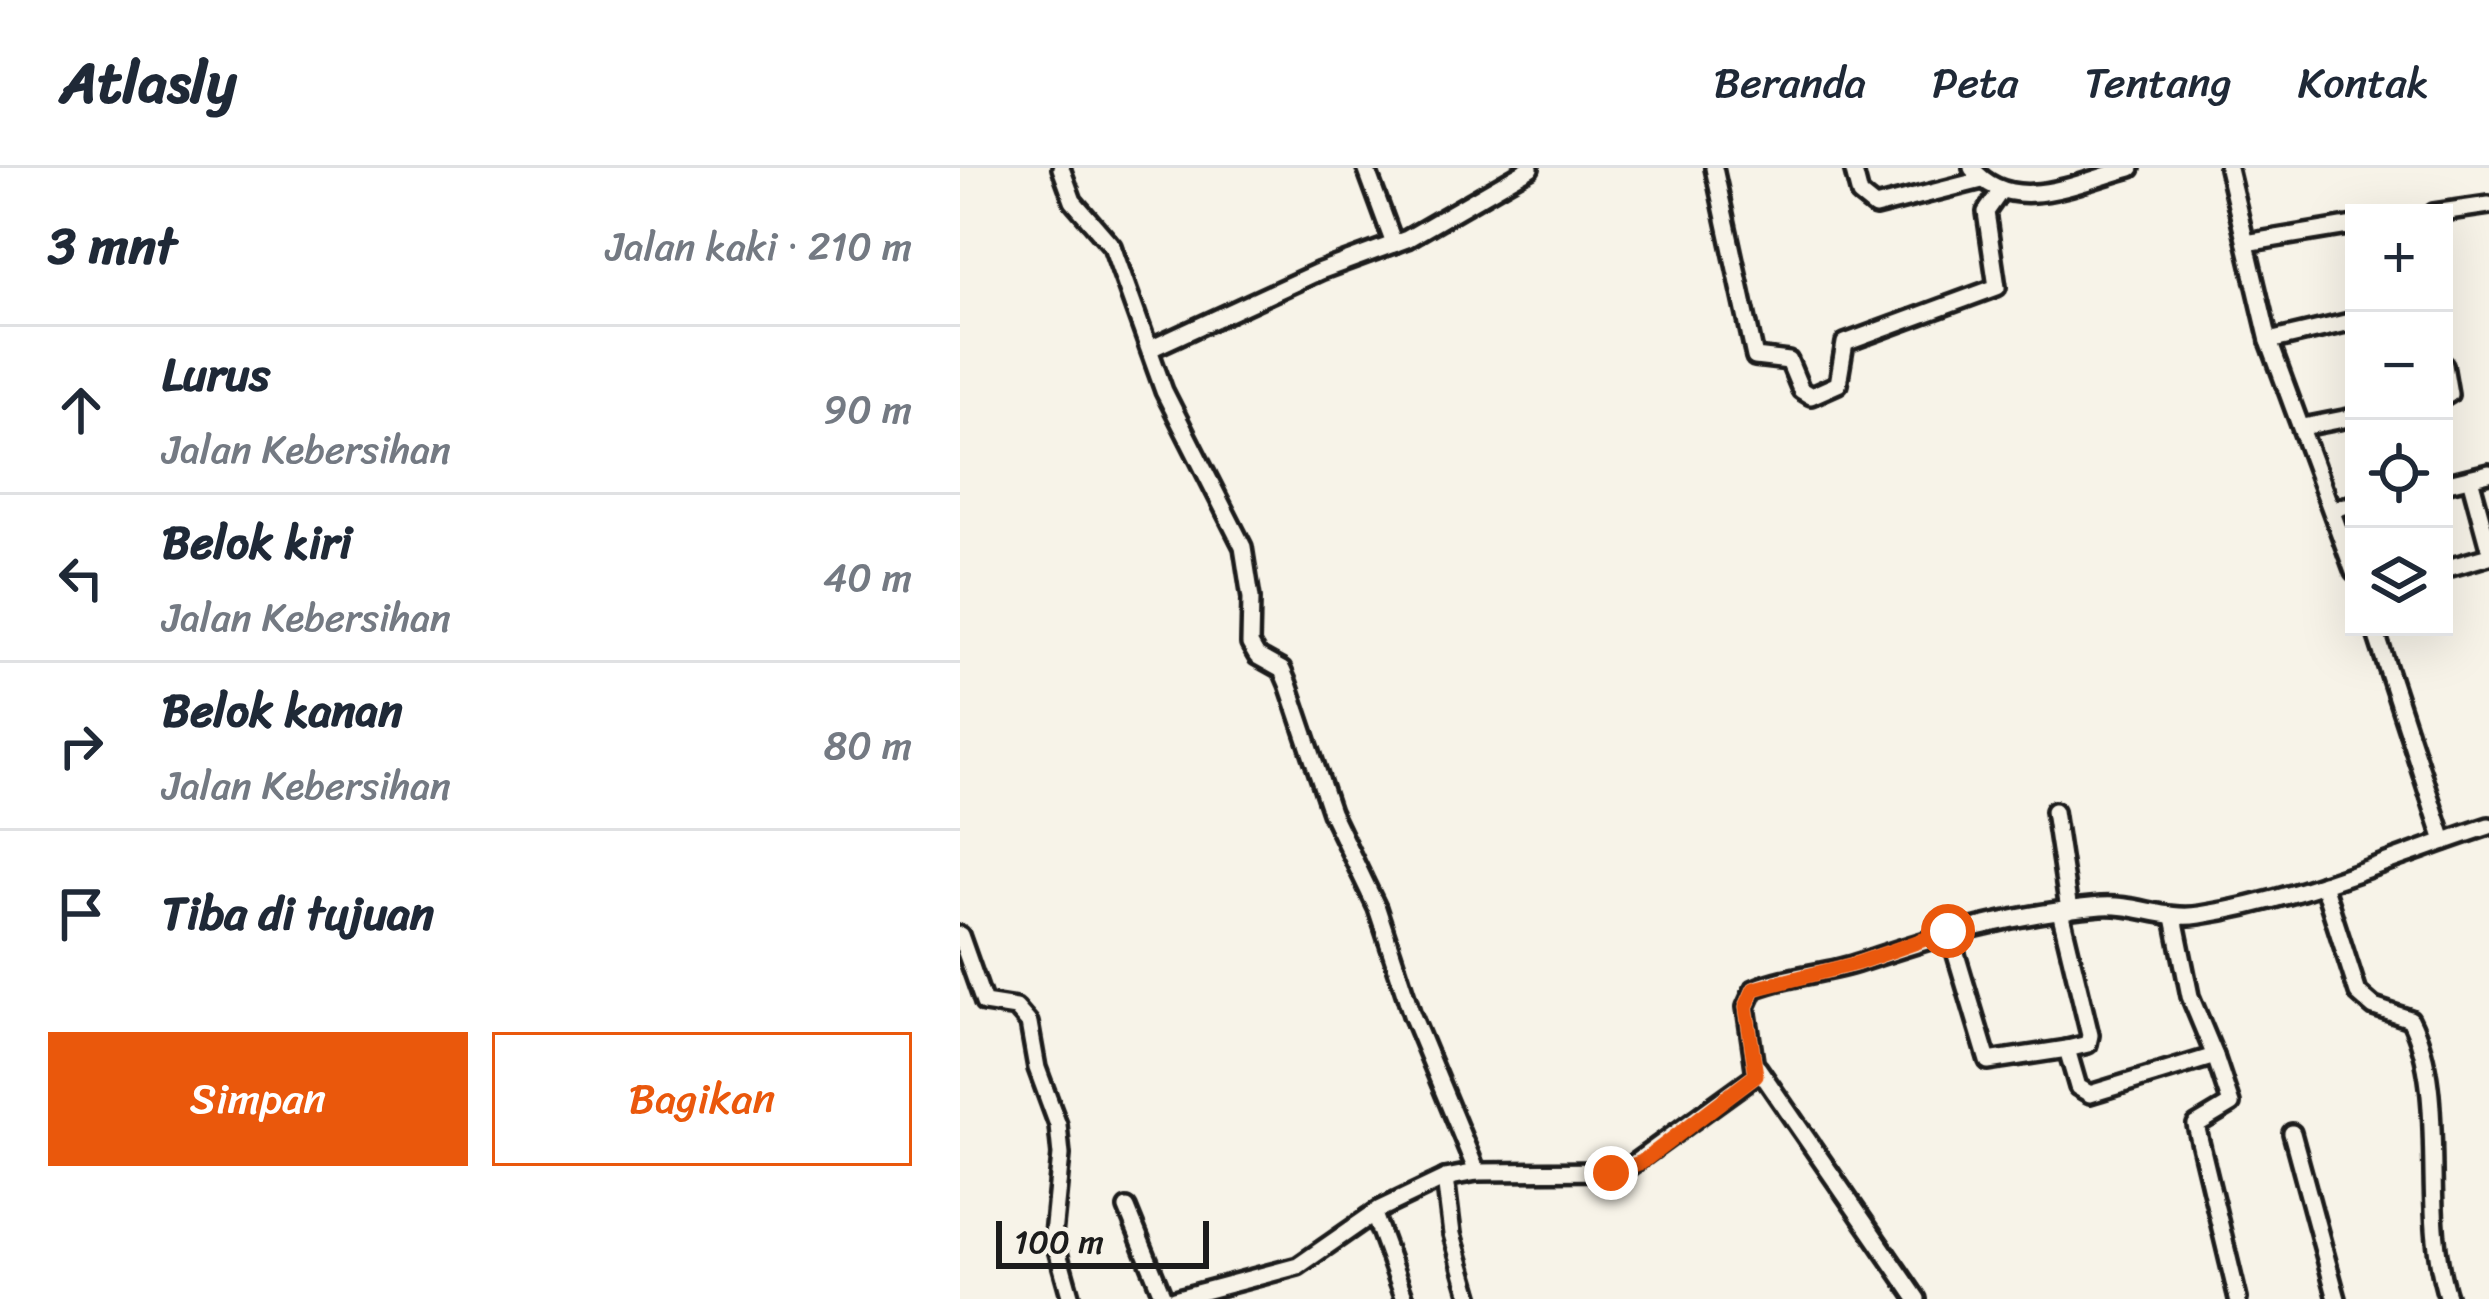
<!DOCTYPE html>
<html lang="id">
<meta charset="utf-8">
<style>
:root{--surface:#fff;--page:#f6f6f7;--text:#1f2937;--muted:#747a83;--line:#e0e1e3;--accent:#ea580c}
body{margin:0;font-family:Sriracha,sans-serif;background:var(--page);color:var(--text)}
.controls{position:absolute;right:36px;top:36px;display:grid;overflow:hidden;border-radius:0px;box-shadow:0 12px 48px #0002}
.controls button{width:108px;height:108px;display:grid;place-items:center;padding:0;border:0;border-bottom:3px solid var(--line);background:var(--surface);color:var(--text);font:60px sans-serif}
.scale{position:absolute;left:36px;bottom:30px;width:213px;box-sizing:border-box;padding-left:12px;border:6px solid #1c1c1c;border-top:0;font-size:33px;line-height:42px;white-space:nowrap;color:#1c1c1c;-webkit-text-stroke:9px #f7f3e8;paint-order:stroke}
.stop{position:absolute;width:36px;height:36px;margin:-27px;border:9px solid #ea580c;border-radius:50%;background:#fff}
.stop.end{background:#ea580c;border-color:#fff;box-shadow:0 3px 12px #0008}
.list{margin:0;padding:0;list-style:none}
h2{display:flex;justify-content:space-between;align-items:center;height:156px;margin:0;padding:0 48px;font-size:51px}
h2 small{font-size:39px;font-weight:400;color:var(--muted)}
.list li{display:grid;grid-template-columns:78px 1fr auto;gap:36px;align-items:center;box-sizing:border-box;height:168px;padding:0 48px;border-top:3px solid var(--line)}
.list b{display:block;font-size:45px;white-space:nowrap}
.list p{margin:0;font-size:39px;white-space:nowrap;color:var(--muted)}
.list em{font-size:39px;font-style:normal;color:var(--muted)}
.actions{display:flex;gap:24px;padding:36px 48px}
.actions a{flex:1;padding:27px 0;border:3px solid var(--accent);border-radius:0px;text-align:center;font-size:42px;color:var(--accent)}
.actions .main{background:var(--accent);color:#fff}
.icon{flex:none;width:66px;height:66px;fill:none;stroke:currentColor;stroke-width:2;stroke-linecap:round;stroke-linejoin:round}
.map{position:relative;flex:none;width:1529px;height:1131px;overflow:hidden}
header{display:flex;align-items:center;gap:72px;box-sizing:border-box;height:168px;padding:0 60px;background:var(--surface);border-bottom:3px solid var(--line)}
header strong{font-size:57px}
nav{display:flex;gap:66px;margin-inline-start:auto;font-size:42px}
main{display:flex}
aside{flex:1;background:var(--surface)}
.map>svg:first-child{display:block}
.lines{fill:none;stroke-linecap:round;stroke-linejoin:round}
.minor-casing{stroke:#1c1c1c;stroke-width:24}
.minor{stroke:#f7f3e8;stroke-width:15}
.route{stroke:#ea580c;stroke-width:15}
</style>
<header>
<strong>Atlasly</strong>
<nav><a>Beranda</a><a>Peta</a><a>Tentang</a><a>Kontak</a></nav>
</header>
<main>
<aside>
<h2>3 mnt<small>Jalan kaki · 210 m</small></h2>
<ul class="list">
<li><svg class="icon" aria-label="ahead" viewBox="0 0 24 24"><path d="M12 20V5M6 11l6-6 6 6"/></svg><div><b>Lurus</b><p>Jalan Kebersihan</p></div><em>90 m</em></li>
<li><svg class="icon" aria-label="left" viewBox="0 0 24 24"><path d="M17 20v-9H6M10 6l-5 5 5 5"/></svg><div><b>Belok kiri</b><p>Jalan Kebersihan</p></div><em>40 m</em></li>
<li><svg class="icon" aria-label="right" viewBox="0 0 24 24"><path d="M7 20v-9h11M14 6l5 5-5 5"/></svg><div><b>Belok kanan</b><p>Jalan Kebersihan</p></div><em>80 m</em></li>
<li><svg class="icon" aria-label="arrive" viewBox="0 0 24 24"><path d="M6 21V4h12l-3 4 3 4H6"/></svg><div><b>Tiba di tujuan</b></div></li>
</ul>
<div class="actions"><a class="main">Simpan</a><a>Bagikan</a></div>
</aside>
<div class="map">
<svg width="1529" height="1131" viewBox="0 0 1529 1131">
<rect width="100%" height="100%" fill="#f7f3e8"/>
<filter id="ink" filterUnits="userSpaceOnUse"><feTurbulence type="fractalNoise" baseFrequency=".00833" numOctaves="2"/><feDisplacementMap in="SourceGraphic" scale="24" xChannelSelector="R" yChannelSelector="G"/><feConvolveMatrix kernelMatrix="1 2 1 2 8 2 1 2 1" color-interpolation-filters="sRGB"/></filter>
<g filter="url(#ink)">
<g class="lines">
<defs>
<g id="minor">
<path d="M101,0L113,33L152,78L204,223L283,379L291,430L290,476L297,488L322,502L328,516L371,644L417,740L452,847L517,1004"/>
<path d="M406,0L434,76"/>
<path d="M754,0L795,189L829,193L841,222L851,228L878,216L885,175L1037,119L1026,44L1040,24"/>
<path d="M893,0L900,27L915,39L1022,12"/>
<path d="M1012,0C1052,50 1120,13 1171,0"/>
<path d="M1268,0L1309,173L1394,404"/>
<path d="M1474,45L1529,37"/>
<path d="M1286,75L1394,57"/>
<path d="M1309,173L1394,153"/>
<path d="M190,181L360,103L447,71L570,0"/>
<path d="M1484,197L1489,226L1484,229"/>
<path d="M1343,259L1394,249"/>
<path d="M1510,310L1529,380"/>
<path d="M1484,316L1529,305"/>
<path d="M1372,341L1394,336"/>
<path d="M1484,401L1529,388"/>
<path d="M1414,459L1484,673"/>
<path d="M1094,643L1109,742"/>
<path d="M1363,716L1398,825L1414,839L1450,851C1490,929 1458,1042 1488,1131"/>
<path d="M1100,743L1130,867L1128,876L1107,881"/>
<path d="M1214,749L1230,828L1255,888"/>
<path d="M989,763L1028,893L1107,881L1118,919L1130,926L1255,888L1271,936L1236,957L1278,1131"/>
<path d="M0,767L24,835L56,840L69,855L77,900L98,957L101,987L93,1067L111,1131"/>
<path d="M798,900L957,1131"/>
<path d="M1332,965L1377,1131"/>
<path d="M485,1010L492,1066L511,1131"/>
<path d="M167,1040L204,1131"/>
<path d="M414,1046L445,1131"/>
<path d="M214,1131L338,1098L420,1041L485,1010L517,1004L663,1003L796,907L786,839L794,821C828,807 866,806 901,794C981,767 1055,745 1141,738C1174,735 1206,753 1240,747C1340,732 1433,689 1529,658"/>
</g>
</defs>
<use href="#minor" class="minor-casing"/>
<use href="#minor" class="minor"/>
</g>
</g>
<g class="lines" filter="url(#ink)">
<path class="route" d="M651,1005L682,994L796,907L786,839L794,821L898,795L988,763"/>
</g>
</svg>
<div class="controls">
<button>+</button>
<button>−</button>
<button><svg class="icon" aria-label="locate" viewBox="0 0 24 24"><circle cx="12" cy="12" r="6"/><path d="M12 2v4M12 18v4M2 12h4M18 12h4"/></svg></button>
<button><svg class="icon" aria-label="layers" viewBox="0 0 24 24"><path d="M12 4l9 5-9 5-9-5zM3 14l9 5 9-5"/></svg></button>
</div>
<div class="scale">100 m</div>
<div class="stop" style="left:988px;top:763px"></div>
<div class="stop end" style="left:651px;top:1005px"></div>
</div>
</main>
